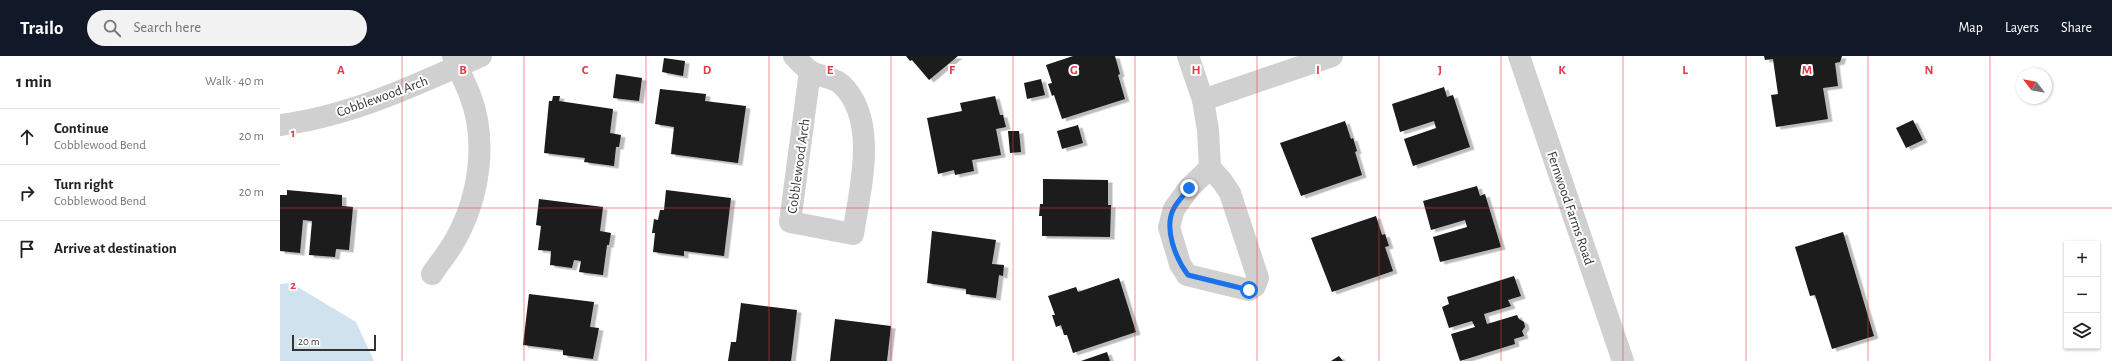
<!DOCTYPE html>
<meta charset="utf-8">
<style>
:root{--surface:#fff;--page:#f2f2f2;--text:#202124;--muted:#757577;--line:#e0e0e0;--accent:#111827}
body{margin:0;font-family:"Alegreya Sans",sans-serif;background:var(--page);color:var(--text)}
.controls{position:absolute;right:12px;bottom:12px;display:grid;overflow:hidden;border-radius:0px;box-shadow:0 1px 3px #0004}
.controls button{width:36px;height:36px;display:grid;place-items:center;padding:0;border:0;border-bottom:1px solid var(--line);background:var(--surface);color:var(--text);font:20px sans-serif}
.compass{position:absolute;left:1736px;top:12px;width:36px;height:36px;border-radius:50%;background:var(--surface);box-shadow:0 1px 3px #0004;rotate:301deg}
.scale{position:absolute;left:12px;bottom:10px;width:84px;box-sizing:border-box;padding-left:4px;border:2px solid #333;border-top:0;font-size:11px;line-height:14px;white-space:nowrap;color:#333;-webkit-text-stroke:3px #fff;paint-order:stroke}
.stop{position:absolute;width:12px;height:12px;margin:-9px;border:3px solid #1a73e8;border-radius:50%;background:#fff}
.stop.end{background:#1a73e8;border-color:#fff;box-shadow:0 1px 4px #0008}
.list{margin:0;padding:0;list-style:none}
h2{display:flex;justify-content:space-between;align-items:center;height:52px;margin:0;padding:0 16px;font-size:17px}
h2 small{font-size:13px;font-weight:400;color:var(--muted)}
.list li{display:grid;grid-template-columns:26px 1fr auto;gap:12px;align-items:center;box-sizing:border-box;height:56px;padding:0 16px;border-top:1px solid var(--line)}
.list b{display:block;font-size:15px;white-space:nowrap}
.list p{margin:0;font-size:13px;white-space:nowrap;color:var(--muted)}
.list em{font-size:13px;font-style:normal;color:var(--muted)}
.icon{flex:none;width:22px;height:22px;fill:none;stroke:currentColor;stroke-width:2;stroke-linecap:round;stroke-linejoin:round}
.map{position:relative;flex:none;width:1832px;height:305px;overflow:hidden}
header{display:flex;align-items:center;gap:24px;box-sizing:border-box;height:56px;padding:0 20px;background:var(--accent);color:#fff}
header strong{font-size:19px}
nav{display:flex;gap:22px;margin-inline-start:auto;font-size:14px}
.search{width:280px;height:36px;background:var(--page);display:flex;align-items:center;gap:10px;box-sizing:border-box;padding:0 14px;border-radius:22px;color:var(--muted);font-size:15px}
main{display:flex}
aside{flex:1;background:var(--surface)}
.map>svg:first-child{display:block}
.water{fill:#cfe2ee}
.building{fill:#1a1a1a;filter:url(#shadow)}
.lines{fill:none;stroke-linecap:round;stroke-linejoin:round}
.minor{stroke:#d0d0d0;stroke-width:22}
.route{stroke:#1a73e8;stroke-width:5}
.grid{fill:none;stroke:#e63946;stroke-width:1;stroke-opacity:0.55}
.labels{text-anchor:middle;stroke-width:4;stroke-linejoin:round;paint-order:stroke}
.street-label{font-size:14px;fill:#333;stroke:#fff}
.grid-label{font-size:13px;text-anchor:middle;font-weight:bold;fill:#e63946;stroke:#fff;stroke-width:4;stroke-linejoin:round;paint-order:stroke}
</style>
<header>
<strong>Trailo</strong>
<div class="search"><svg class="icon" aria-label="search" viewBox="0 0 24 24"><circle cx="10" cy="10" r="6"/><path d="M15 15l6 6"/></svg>Search here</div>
<nav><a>Map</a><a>Layers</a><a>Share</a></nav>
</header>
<main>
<aside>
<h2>1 min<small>Walk · 40 m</small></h2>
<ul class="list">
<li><svg class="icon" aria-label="ahead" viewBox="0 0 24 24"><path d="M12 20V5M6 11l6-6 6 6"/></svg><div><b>Continue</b><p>Cobblewood Bend</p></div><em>20 m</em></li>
<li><svg class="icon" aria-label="right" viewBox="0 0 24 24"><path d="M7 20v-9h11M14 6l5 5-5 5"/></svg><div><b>Turn right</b><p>Cobblewood Bend</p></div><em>20 m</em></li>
<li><svg class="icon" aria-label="arrive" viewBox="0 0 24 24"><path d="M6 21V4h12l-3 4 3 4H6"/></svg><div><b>Arrive at destination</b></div></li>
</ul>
</aside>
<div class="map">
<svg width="1832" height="305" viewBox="0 0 1832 305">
<defs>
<filter id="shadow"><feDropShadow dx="4.5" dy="2.5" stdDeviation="0" flood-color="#0004"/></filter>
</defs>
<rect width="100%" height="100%" fill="#fff"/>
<path class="water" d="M11,227L76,266L94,305H0V228Z"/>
<g class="building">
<path d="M626,0H678L649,24L632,4L630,5Z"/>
<path d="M793,0H835L840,18L838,19L845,43L782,63L774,39L772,40L768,28L772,27L766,9Z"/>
<path d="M1484,0H1562L1560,6L1555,7L1558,30L1543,32L1548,63L1496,71L1491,39L1498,38L1493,3L1485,4Z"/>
<path d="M384,2L405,5L403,20L382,16Z"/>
<path d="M336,18L362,22L359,45L333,42Z"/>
<path d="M761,23L765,39L747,43L744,27Z"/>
<path d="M1164,31L1167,41L1173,39L1190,91L1133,110L1124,83L1156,72L1154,65L1120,76L1112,48Z"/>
<path d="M380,33L426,38L425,45L466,50L458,107L391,98L394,71L375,68Z"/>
<path d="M273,40H280L279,45L333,53L330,77L341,79L339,91H336L334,110L304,106L305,102L264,97L269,45H272Z"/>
<path d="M715,40L720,59H723L726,71L716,73L721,99L692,104L694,115L675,119L674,114L658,118L647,62L682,55L680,47Z"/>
<path d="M1633,64L1643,84L1626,92L1616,72Z"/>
<path d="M1065,65L1071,83L1073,82L1077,95L1075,96L1082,119L1021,140L1000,87Z"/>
<path d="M798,69L803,87L782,93L777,75Z"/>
<path d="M728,75H739L741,96L730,97Z"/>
<path d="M763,123L828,124V149H831L830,181L762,180V160H759L760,148H763Z"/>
<path d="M1197,130L1200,140L1205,138L1221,191L1160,206L1153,181L1187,171L1185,164L1151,174L1143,145Z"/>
<path d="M7,134L62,139V150L73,151L69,194L56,193L55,201L29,199L32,165L23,164L20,197L0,195V139H7Z"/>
<path d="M386,134L451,142L444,200L404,195V200L373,196L375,177H372L374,163L378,164L380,154H384Z"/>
<path d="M259,143L323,151L320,175L331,177L329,189H327L323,219L299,216L301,205L294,204L292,212L270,209L271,195L258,194L261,170L256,169Z"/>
<path d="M1096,160L1102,179L1105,178L1109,190L1105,191L1113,215L1052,236L1031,182Z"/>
<path d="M652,175L716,184L712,208L724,209L723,220L719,219L716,242L686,238V233L647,227Z"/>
<path d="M1563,176L1594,280L1552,293L1535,239L1530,240L1515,191Z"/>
<path d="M1234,220L1241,240L1228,244L1231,250L1204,258L1207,268L1237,259L1239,263L1244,266L1245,271L1242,275L1244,280L1234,283L1235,288L1180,305L1171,278L1195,271L1192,265L1169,272L1162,251L1169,248L1167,241Z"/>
<path d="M839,222L856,276L793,297L787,279H784L781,269L776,271L772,259H775L768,240L796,231L798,236Z"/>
<path d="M249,238L314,246L310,271L319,272L313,303L283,299V294L243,289Z"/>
<path d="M461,247L517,254L511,305H448L451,286H456Z"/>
<path d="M555,263L611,270L607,305H550Z"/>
<path d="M827,296L830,305H801Z"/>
<path d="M1059,300L1063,305H1051Z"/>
</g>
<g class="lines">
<g class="minor">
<path d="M514,0C519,5 524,11 530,15C539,21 553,21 561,28C599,63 580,133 573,178L510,166L530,15"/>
<path d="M908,0L923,44L928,74L930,112L942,125L950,137L978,222L975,230L969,234L907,219L900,208L889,171L894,153L909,132L930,112"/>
<path d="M1239,0L1343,305"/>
<path d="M923,44L1052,0"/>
<path d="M0,69C71,60 136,29 201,0"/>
<path d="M152,218C159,207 168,197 174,186C199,143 208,86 190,39C185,26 178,13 173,0"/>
</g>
</g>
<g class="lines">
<path class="route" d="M909,132C904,139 898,145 894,152C883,172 896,203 908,219L969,234"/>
</g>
<path class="grid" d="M122,0V305M244,0V305M366,0V305M489,0V305M611,0V305M733,0V305M855,0V305M977,0V305M1099,0V305M1221,0V305M1343,0V305M1466,0V305M1588,0V305M1710,0V305M0,152H1832"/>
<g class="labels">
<g class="street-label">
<text transform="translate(102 40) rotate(-20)" y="5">Cobblewood Arch</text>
<text transform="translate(518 110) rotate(-82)" y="5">Cobblewood Arch</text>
<text transform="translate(1291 152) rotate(71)" y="5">Fernwood Farms Road</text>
</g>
</g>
<g class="grid-label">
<text x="61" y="18">A</text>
<text x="183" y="18">B</text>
<text x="305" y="18">C</text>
<text x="427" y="18">D</text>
<text x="550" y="18">E</text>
<text x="672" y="18">F</text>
<text x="794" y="18">G</text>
<text x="916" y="18">H</text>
<text x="1038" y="18">I</text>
<text x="1160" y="18">J</text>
<text x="1282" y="18">K</text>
<text x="1405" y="18">L</text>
<text x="1527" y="18">M</text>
<text x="1649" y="18">N</text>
<text x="13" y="81">1</text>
<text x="13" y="233">2</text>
</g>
</svg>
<div class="controls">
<button>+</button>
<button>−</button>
<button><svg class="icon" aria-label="layers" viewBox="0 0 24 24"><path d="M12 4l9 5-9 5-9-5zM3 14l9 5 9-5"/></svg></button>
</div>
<svg class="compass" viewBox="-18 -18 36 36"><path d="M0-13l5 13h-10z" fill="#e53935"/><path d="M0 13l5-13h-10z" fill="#757577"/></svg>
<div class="scale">20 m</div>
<div class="stop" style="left:969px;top:234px"></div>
<div class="stop end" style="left:909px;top:132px"></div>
</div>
</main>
